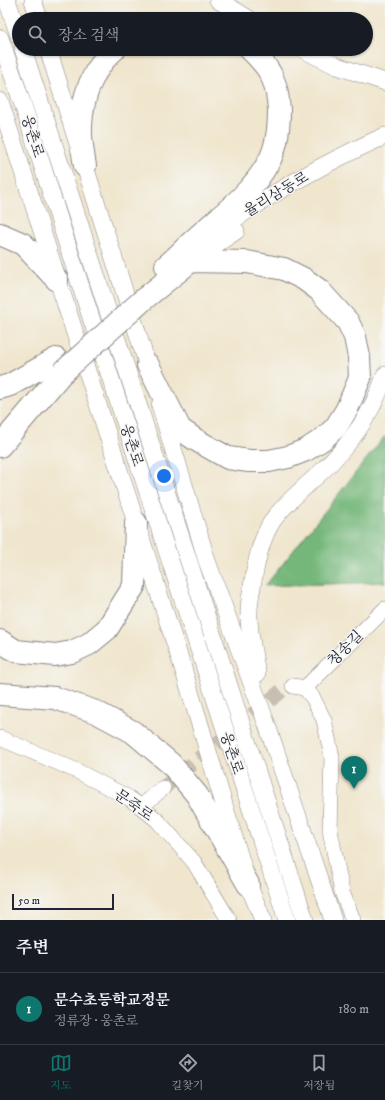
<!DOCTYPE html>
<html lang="ko">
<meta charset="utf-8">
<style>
:root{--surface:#171b24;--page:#242831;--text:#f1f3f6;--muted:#9ea1a6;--line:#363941;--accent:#0f766e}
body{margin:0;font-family:"IM FELL DW Pica","Noto Serif KR",serif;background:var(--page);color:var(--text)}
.scale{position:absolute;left:12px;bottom:10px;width:102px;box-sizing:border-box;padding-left:4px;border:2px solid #22223b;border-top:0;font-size:11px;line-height:14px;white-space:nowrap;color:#22223b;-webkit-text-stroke:3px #f6f6f2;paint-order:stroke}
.you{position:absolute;left:164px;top:476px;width:14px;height:14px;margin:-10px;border:3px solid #fff;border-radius:50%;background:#1a73e8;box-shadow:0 0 0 6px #1a73e833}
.badge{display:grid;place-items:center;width:26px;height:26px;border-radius:50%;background:var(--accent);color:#fff;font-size:13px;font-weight:700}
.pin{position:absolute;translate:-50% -33px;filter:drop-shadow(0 1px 2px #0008)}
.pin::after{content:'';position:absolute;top:21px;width:14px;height:12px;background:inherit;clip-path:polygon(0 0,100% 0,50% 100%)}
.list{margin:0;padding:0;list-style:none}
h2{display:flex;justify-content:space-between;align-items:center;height:52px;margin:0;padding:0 16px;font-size:17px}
h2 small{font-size:13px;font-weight:400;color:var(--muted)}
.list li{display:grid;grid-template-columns:26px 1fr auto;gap:12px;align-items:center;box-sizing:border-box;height:72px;padding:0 16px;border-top:1px solid var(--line)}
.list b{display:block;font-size:15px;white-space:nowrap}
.list p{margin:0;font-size:13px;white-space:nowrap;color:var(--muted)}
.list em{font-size:13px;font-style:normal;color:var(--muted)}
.icon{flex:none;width:22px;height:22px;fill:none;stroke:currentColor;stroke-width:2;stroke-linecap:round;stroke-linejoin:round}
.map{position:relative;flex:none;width:385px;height:920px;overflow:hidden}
.search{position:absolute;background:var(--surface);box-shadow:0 1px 3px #0004;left:12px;right:12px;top:12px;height:44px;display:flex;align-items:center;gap:10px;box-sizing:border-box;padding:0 14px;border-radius:22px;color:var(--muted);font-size:15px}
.sheet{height:124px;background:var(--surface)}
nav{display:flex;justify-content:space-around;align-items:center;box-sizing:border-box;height:56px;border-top:1px solid var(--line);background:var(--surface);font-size:11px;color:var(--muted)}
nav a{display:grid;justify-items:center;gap:2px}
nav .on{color:var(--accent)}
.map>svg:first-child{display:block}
.forest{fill:#74b77a;stroke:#4b6c5a}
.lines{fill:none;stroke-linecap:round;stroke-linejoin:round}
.tertiary-tunnel{stroke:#c7bfb1;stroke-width:15;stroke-dasharray:15 8;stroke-linecap:butt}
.tertiary-casing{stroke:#898484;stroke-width:16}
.secondary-casing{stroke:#898484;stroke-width:18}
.motorway-casing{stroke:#898484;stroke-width:24}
.tertiary{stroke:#fff;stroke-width:15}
.secondary{stroke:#fff;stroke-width:17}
.motorway{stroke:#fff;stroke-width:22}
.motorway-bridge-casing{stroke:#898484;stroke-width:24;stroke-linecap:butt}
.motorway-bridge{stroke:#fff;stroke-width:22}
.labels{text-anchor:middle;stroke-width:3;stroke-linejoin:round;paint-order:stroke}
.street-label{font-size:15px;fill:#22223b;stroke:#f6f6f2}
</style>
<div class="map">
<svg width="385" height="920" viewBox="0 0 385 920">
<rect width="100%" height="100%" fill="#f6f6f2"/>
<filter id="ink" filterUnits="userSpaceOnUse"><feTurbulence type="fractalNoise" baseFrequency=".025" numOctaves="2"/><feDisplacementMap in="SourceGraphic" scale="8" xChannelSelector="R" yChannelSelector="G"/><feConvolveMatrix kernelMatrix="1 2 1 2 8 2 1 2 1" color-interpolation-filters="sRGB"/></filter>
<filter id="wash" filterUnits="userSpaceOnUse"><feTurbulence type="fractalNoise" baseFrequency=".012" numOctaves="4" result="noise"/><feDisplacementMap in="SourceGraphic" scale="16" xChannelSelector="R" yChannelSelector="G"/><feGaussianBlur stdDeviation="0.9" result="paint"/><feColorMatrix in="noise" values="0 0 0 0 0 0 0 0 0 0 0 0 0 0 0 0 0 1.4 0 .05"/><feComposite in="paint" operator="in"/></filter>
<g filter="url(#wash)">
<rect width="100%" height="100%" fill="#f0e6ce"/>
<path class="forest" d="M385,436V582L265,586Z"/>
</g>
<g filter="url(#ink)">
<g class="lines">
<path class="tertiary-tunnel" d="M163,788L285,688"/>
<defs>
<g id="tertiary">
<path d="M293,686L305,688L313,698L324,720L332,757L330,830L342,892L353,920"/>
<path d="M305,688L385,609"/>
<path d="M0,738L75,770L129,798L141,807L157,820L194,862L229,920"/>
<path d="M141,807L163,788"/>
</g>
<g id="secondary">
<path d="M7,0L19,36"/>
<path d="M33,0L39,19"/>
<path d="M218,0L249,19"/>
<path d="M0,38L24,108L70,253L287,920"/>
<path d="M23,49C119,339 210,630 305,920"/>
<path d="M48,49L151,376"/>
<path d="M302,49L337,66L385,82"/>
<path d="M0,101L182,665L248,884L263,920"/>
<path d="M215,232C269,195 325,162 385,136"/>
<path d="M191,261L236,231"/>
<path d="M160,405L207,561L266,722L333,920"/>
<path d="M257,674C254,654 248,632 249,611C249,605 250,599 251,593C255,569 259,541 273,520C285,503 305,487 320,473C349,446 373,413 385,375"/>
</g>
<g id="motorway">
<path d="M85,166C83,153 80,139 81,126C82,97 93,67 115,49"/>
<path d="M0,234L23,244L57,280"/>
<path d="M166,266C176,258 185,248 195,239C220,216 251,194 268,163C277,148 279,127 279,110C277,81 271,69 250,49"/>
<path d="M144,299L191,261L247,262L284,269L304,279L319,290L348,322L355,337L359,357L360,378L347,409L336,427L323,439L306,450L288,457L269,461H249L228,458L196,440L180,429L148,365"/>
<path d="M0,388L10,385L56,359"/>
<path d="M0,446L62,373"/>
<path d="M0,641L16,651L55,655L72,652L89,644L107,629L134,586L136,523"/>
<path d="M0,694L55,698L96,712L133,732L171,764L197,795L248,884"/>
</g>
</defs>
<use href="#tertiary" class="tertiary-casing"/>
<use href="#secondary" class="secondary-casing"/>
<use href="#motorway" class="motorway-casing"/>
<use href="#tertiary" class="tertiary"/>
<use href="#secondary" class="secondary"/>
<use href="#motorway" class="motorway"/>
<defs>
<path id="motorway-bridge" d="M62,373L144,299"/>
</defs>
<use href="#motorway-bridge" class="motorway-bridge-casing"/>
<use href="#motorway-bridge" class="motorway-bridge"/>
</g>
</g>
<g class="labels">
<g class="street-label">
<text transform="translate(33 136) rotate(73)" y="5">웅촌로</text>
<text transform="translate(276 194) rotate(-31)" y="5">율리삼동로</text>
<text transform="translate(132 445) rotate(72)" y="5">웅촌로</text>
<text transform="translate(345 648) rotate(-45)" y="5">청송길</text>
<text transform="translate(232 753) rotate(72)" y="5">웅촌로</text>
<text transform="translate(134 805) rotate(35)" y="5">문죽로</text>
</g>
</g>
</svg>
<div class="scale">50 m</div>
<div class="you"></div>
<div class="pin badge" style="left:354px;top:789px">1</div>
<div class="search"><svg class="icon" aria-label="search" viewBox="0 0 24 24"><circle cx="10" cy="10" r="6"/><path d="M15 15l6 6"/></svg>장소 검색</div>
</div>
<section class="sheet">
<h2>주변<small></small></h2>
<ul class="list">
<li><span class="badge">1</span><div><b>문수초등학교정문</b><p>정류장 · 웅촌로</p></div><em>180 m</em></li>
</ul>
</section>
<nav>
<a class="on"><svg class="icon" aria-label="map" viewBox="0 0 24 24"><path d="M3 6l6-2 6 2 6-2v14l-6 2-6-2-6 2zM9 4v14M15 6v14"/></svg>지도</a>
<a><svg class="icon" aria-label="directions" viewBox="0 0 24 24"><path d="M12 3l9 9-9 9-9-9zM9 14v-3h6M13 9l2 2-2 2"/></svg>길찾기</a>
<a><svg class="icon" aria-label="saved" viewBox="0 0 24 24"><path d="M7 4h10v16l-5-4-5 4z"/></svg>저장됨</a>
</nav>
